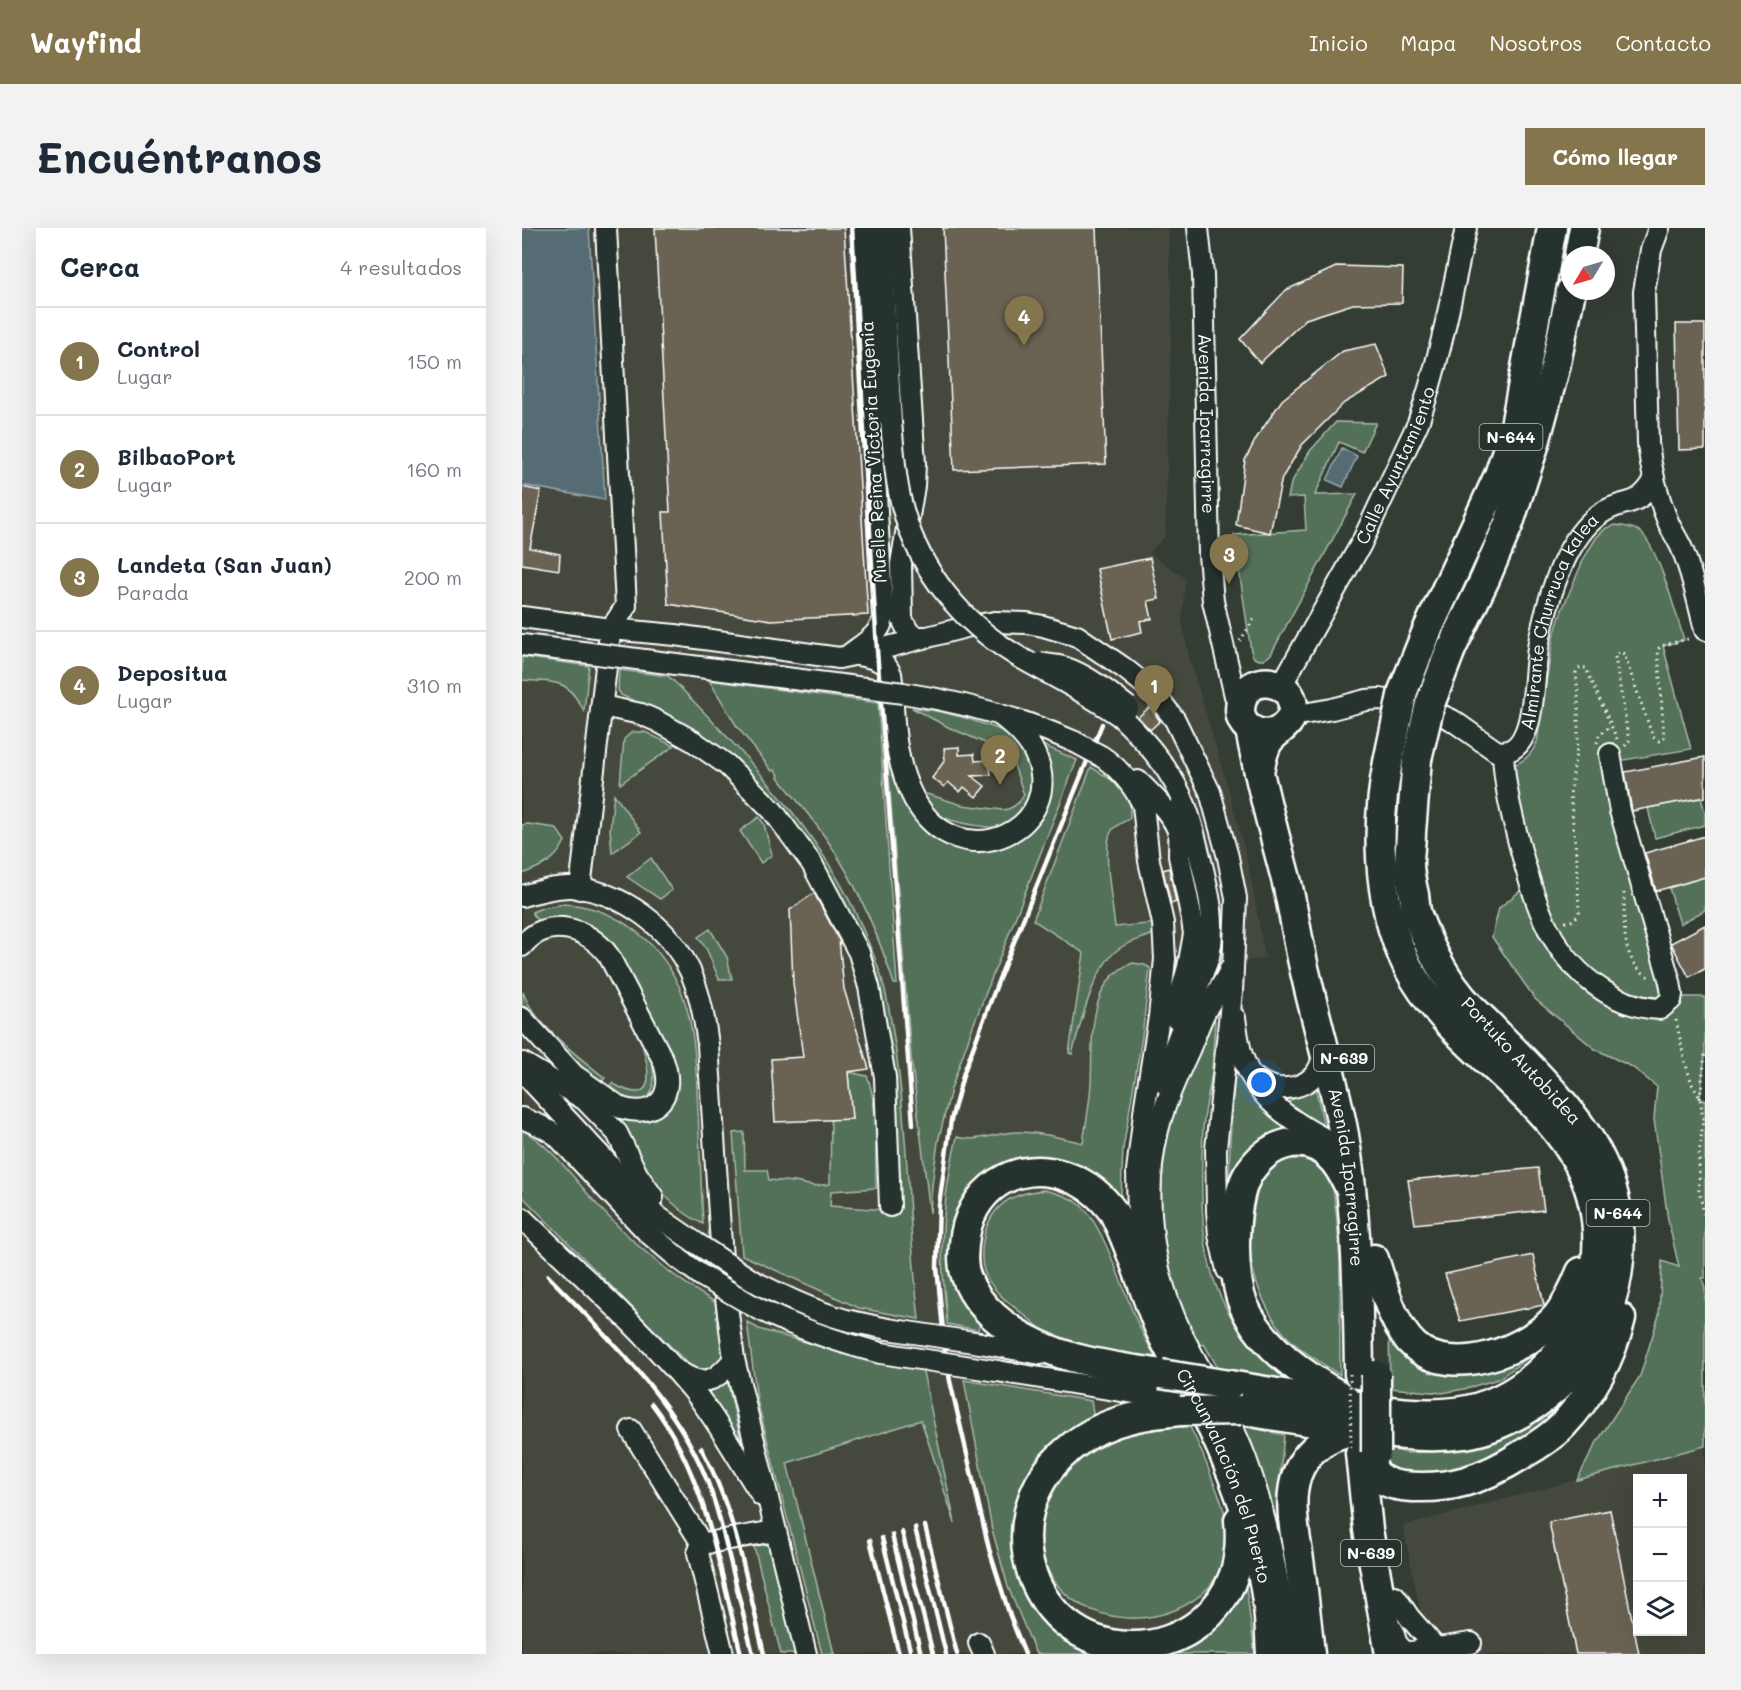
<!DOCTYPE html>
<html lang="es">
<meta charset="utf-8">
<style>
:root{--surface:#fff;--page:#f2f2f3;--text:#1f2937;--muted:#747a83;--line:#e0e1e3;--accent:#84754c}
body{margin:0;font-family:Mali,sans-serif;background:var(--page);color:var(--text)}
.controls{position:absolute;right:18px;bottom:18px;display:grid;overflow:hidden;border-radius:0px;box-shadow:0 6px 24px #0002}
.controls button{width:54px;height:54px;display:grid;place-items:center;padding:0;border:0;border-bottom:2px solid var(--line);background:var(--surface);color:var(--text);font:30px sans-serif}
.compass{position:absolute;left:1039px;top:18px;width:54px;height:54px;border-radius:50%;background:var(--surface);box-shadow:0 6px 24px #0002;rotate:232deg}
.you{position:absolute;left:740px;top:855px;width:21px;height:21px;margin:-15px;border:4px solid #fff;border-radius:50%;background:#1a73e8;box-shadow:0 0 0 9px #1a73e833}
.badge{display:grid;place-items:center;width:39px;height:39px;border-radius:50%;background:var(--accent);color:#fff;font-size:20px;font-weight:700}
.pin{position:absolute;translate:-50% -50px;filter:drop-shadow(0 2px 3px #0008)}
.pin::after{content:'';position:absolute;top:32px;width:21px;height:18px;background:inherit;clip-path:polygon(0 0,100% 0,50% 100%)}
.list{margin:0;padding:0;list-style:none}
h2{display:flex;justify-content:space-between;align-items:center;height:78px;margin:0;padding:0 24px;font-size:26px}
h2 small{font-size:20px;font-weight:400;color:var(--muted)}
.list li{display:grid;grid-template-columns:39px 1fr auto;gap:18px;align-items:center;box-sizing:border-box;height:108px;padding:0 24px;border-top:2px solid var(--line)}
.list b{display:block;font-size:22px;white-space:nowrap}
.list p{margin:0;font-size:20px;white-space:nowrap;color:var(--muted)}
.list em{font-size:20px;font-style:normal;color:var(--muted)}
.icon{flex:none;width:33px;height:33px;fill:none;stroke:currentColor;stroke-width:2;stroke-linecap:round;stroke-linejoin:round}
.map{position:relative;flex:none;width:1183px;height:1426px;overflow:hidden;border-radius:0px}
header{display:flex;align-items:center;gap:36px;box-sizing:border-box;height:84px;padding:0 30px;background:var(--accent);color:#fff}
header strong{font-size:28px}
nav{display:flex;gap:33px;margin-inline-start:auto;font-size:21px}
.intro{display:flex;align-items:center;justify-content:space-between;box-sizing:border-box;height:144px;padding:0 36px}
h1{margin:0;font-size:42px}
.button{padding:15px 27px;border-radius:0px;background:var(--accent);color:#fff;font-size:21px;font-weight:700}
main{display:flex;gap:36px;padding:0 36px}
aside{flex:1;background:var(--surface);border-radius:0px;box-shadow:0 6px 24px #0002}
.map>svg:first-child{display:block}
.built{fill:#44483d;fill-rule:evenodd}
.green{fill:#537158;stroke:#a9b8ac;stroke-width:1.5}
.water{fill:#556c74;stroke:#99a7ac;stroke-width:1.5}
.building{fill:#6a6352;stroke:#fff;stroke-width:1.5}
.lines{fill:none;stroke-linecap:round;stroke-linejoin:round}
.minor-casing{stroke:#fff;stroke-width:24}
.highway-casing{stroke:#fff;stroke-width:33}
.path{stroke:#fff;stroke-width:3;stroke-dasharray:1.5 4.5;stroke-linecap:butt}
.minor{stroke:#26332d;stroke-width:20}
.highway{stroke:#26332d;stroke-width:28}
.rail{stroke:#fff;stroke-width:4.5}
.minor-bridge-casing{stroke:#fff;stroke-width:24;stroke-linecap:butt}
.highway-bridge-casing{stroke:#fff;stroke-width:33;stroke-linecap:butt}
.path-bridge{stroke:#fff;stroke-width:3;stroke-dasharray:1.5 4.5;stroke-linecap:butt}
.minor-bridge{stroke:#26332d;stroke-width:20}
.highway-bridge{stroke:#26332d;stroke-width:28}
.labels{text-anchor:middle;stroke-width:4.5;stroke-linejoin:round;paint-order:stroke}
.shield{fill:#26332d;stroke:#bec2c0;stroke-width:1.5}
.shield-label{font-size:16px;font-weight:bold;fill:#fff}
.street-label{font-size:18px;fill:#fff;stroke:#26332d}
</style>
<header>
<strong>Wayfind</strong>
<nav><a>Inicio</a><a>Mapa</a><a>Nosotros</a><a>Contacto</a></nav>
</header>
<div class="intro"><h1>Encuéntranos</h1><a class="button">Cómo llegar</a></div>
<main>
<aside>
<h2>Cerca<small>4 resultados</small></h2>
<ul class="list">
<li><span class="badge">1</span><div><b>Control</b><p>Lugar</p></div><em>150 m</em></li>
<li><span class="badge">2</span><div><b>BilbaoPort</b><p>Lugar</p></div><em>160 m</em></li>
<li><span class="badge">3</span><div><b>Landeta (San Juan)</b><p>Parada</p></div><em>200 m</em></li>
<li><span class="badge">4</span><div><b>Depositua</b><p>Lugar</p></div><em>310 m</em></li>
</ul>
</aside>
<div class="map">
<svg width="1183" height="1426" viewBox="0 0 1183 1426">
<rect width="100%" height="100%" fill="#343d34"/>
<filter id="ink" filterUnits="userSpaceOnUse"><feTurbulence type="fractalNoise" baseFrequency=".0167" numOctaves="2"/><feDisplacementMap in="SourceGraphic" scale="12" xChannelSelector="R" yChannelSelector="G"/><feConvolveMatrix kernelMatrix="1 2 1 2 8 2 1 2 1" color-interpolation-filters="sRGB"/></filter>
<g filter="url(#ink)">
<g class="built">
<path d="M67,0H646L650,80L643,308L627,325L663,350L660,395L668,432L708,566L727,640L743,730L611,753L583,928L582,1011L596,1077L674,1229L718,1374L723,1426H0V257L83,271Z"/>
<path d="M1183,1218V1426H907L881,1298ZM1116,1250H1160V1404H1116Z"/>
</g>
<g class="green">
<path d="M814,194L854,195L840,224L817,214L793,267L835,266L749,426C743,432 740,434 732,430L729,423L712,307L784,302L782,269L766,270L769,255L788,223Z"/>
<path d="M1094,297C1102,298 1110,299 1117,303C1135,315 1155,389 1162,412L1141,418L1169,521L1096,533L1093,517L1080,520L1078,526L1144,764L1142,773L1108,769L1065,743L1026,690L987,539C1001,534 1009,528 1015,514L1031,410L1040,382L1062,330L1074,310L1084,300Z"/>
<path d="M0,429L67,438L62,483C44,449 35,455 0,452Z"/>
<path d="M97,442L146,448L157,458C230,535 306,611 345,711C352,727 359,745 363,762C387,869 384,982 397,1091L337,1080L220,1027L211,905L222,904L223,942H245L247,952L273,954L292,958L308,956L309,891H330L326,844L345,848C357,878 353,927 354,960L309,963L308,978L378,983L370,866L339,721L345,718L338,702L332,704L315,667L177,507L150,490L99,467L96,462Z"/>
<path d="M187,452L356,475L375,756H372C358,713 342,672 319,634C301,603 278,576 256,549L257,547L253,542L250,543L214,497Z"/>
<path d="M390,480C415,482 437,487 461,496C470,499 479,501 486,507C511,526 520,569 492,590C489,592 485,597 481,598C470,602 429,594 419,588C411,583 406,574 400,567L401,566H405L440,577L481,582C490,581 498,575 502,567L489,528L475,520L428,500Z"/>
<path d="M362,488L380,567C395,601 431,630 470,621C483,618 493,610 503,603L516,515L555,532L451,798L429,861L416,914L410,957L408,985L389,828Z"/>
<path d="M110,504H123L152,518L98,556L102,511Z"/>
<path d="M569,539C582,547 605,559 608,575C608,580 608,585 608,590C602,595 593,596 589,604C580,621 591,678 593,699L636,695L633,705C622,711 608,713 598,720C571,738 559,795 550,826L547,825L562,725L511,692Z"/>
<path d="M92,566L119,604L90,625L88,601Z"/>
<path d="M1179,570L1183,584V597L1133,610L1126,580Z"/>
<path d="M237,589L242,596L250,627L239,635L218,603Z"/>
<path d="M6,596L34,600L43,613C33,634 21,638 0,646V597Z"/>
<path d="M129,630L150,662L138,671L105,649Z"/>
<path d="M1183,649V682L1158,696L1147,660Z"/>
<path d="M1003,659L1014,691L1103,780L1157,769H1183V827L1178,870L1183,873V1050H1180L1183,1060V1218L1055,1252L1075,1214L1118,1148L1137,1087L1140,1033L1157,1039L1146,992L1132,891L1135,859L1110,839L1073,821L1013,771L970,709L977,680Z"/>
<path d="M41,676C96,678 143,718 161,768C174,804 174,844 176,882C178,920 179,958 181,996C134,973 112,924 85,882L99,887L151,868L84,710C76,702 67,695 55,693C45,691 22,697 16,692C14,691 11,686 10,684L20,680Z"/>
<path d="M188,701L205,729L210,751H197L185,722L176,709Z"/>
<path d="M611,735L623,737L628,740L620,809L601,921L599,967L595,969L558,942L448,967L458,1094L456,1102L425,1096C423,1071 420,1045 420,1021C421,983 426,945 435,909C455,915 475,904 496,904C518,904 540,910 561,915C564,895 568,875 569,855C571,815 564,751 611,735Z"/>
<path d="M1,764C11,795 58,830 83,850L77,858L62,845L4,784L0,777Z"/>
<path d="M109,785C114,795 121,805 125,815C130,830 141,871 116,873C104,874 94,867 84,863L90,855C151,891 118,809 109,785Z"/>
<path d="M690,792H693C692,809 691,826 690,843C688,859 684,876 682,892C680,904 681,917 680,929C679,979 679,1032 703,1078C717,1105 738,1128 760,1148L759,1152L696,1140L682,1116L675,1119C635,1034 628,957 657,867C666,841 679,816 690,792Z"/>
<path d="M713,844L716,845L724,856L768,904L707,958L708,912Z"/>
<path d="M794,862L802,898L791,893L767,875L768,872Z"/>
<path d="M0,902C30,917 58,959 82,984C115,1019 151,1050 193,1074L202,1132C190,1144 183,1142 168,1138L0,968Z"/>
<path d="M774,926L792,932L810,951L815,992L818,1033V1147C798,1134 775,1121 760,1103C731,1065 719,1014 732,969C733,963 734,956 737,951C740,945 750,935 756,932C761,929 768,928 774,926Z"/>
<path d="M522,962C534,965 546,968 556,975C580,993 601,1061 613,1089C619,1104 627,1117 634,1131C601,1126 561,1124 531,1110C522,1105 514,1096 506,1090C490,1077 474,1067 464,1048C458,1035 459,1022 462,1008C470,976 490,965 522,962Z"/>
<path d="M225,1094L237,1101L331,1128L400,1139L433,1295L399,1192L265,1235L312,1426H300L235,1172Z"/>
<path d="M867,1094L892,1131L1039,1098L1012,1126L976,1151L942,1161L920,1165L868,1160Z"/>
<path d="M205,1152L219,1214L183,1159Z"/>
<path d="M442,1152L569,1173L572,1191L494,1287L491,1307L497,1350L506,1369L517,1385L578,1426H514L486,1359L470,1301Z"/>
<path d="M1049,1169L1000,1219L910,1250L865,1242L864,1220L885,1225L922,1223L964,1215L1008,1198Z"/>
<path d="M666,1195C676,1214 684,1233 691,1253C696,1264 701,1276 703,1288C708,1312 703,1337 689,1357C625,1426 489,1381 525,1277C539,1235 585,1210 626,1201C639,1197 653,1197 666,1195Z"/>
<path d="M722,1198L762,1207L758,1247L773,1426L762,1335L753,1288Z"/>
<path d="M246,1316L273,1426H259L232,1318Z"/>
<path d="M724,1359L733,1426H647L720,1360Z"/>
</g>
<g class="water">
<path d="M0,0H67L83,272L0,257Z"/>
<path d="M820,220L835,228L821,259L805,252Z"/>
</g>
<g class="building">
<path d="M133,0H322L346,387L249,392L146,376L141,284H148Z"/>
<path d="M421,0H574L584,236L432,242Z"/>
<path d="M816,38L881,40L880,75L831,76L784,91L738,135L718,111L764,62Z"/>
<path d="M1154,96H1183V221L1157,222Z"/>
<path d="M854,116L867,149L822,175L780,217L760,250L748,305L714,297L723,232L735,209L760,172L821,123Z"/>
<path d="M0,259L19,263L8,320L38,326L37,342L0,336Z"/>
<path d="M628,330L637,371L626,373L630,391L618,393L620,404L590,411L575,341Z"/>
<path d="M628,479L638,493L628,502L616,489Z"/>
<path d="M437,519V527L452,526L453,533L467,532L469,547L450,548L463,558L454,569L442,559L438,564L426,554L422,559L410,550L423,532L422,520Z"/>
<path d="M1183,529V569L1110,583L1103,544Z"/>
<path d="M1183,608V649L1134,663L1123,625Z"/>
<path d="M647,640L654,674L649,676L641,642Z"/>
<path d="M292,665L317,712L322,761L347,841L326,844L330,891L253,894L249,831L281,829L271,755L268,682Z"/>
<path d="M1183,697V741L1167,749L1149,715Z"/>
<path d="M1016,940L1022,982L893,996L886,952Z"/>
<path d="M1011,1027L1022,1077L938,1093L923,1046Z"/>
<path d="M1088,1282L1117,1426H1054L1027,1294Z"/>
</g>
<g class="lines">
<defs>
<g id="minor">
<path d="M358,0L369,194"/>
<path d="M377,0L393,236L392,258L379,336L380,391L387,405L395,409H406"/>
<path id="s1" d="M676,0L681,46L687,327L691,373L713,468L718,477"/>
<path d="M1137,0L1129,22L1122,64L1126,215C1129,244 1136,270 1147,296C1151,305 1157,313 1160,321C1171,347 1176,375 1183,402"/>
<path d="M0,389L89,401L153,407L317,430L355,422L448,398L473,394L505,395L521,398L555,408L602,440L627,460L637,471L653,492L688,564L706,629L714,670L710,764L694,921L695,983L697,1007L705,1042"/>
<path d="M0,417L60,424"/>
<path d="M328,426C341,416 359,406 361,390L339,0"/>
<path d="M336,427C349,430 363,431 369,446C371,456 370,467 371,478C372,509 377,543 392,571C438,655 549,599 512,524C505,509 491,497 478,487"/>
<path d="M193,441L343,460"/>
<path id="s2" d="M759,458L839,316L896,195C918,132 930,65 944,0"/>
<path d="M381,465C440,474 498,490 553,514"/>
<path d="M80,478L119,486L135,493L171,513L205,537L251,583L290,636L337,725L347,759L363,849L368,978"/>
<path id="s3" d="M770,488L810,481L844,472L858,471L897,477L930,492L974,523C1014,532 1011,454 1015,429C1016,414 1020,399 1024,384C1033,350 1051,301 1083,283C1106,270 1114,281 1132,253"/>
<path d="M599,489C626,515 650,543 664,579C671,598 675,618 680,637C688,670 694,695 687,729L639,854"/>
<path d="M981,524C982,557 990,588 998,619C1014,677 1028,729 1082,763C1099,774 1117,780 1138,781L1149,772L1150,766L1148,754L1098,583L1088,526"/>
<path d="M579,528C596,539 612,558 621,577L627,633L641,695L643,731L637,789L623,877L615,943L616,995L621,1032"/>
<path d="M616,553C629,566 654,589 657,607"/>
<path d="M58,661L88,405L89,401L104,378L84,0"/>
<path d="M0,668C16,664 33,658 50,659C101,664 148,699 169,745C179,768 183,793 186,817L201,1047L212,1131L284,1426"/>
<path d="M0,718C25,687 66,699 87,728L141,832C154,866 136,891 99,880L52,847L0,790"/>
<path d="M708,741C703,755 692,767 685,780C678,793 673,808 667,822C655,848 643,874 636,902C620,969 630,1044 660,1106C680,1148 708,1187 724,1231C747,1294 758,1360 767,1426"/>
<path d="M652,789L666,739L672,706L670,692L657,628L658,579"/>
<path d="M713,790C715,802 716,815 720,827C734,871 770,894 809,914"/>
<path d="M1,835L63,872L95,905L115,946L131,969"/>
<path d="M0,840L10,854L135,988L174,1015"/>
<path d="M732,849C759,872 803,858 801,820"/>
<path d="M0,890L19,898L34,907L125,1004L157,1031L180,1048"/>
<path d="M0,990C58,1046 119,1100 170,1161C197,1194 217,1233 240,1268"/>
<path d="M231,1053C261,1068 291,1083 324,1092C337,1095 352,1098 366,1101"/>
<path d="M233,1079C274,1100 315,1114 359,1125"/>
<path d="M458,1115L519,1126"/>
<path d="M475,1143L655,1172"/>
<path d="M158,1144C183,1161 196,1151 212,1131"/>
<path d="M109,1202L180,1316L253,1303"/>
<path d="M180,1316L176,1325L201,1426"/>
<path d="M873,1368L887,1389L915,1421"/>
<path d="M871,1402L874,1414L883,1425L949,1415"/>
<path d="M457,1415L462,1426"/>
</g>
<g id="highway">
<path d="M1057,27L1062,0"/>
<path d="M905,403L977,247L993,198L1030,0"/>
<path d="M929,421L963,351L987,295L1012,218L1033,140L1049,63"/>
<path id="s4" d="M728,501C737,552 751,601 764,651C772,683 776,716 784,748C796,801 812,853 822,907C835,986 836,1066 837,1146"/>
<path d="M737,544C739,535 741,522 746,514C754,502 770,498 771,481C772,450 725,444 719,475C713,499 737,511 757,503"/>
<path d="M852,1031C861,1058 871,1099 893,1118C931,1151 1006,1122 1035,1088C1046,1075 1053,1059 1059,1044"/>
<path id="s5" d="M639,1146C597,1139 554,1135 515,1116C486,1103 454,1079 444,1048C440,1037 441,1027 442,1016C446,962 494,929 546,949C566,956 580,968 592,985C611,1023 622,1065 639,1104C653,1135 672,1163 687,1193C715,1252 738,1316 746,1380C748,1395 748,1411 749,1426"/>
<path d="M707,1157C743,1163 779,1169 815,1175C854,1181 894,1189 934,1184C996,1176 1049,1125 1067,1066C1082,1020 1077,968 1051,926C1007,855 925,814 886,739C853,674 853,590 869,520"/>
<path d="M822,1170C784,1149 740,1119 722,1078C709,1049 710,976 725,948C744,914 785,901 812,933C818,940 822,948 826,956"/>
<path d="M719,1182C752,1188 785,1193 818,1198C859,1205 902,1212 943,1206C969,1202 994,1189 1015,1175C1097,1117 1122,1006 1072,919C1047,875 1001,833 966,796C956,786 945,777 937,766C919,743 905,714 895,687C893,681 893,673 892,667C890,657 887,646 887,636C887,625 889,614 889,604C891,580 893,555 895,531"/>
<path d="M658,1183C611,1187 572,1195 538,1229C470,1296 510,1414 607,1418C633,1419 659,1410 679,1394C711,1367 721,1333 717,1292"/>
<path d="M848,1223C848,1246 858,1255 880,1258C927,1263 962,1251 1001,1226C1015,1218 1030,1208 1041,1197C1070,1166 1089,1130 1099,1090"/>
<path d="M838,1225L846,1302L868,1426"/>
<path d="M788,1426C785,1397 782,1368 778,1339C773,1299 758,1252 792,1221C804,1210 818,1204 834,1203"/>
</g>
</defs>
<use href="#minor" class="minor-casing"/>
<use href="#highway" class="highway-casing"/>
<g class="path">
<path d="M718,413L732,391"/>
<path d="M1075,515L1077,507L1089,498"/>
<path d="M1103,518L1107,513L1093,429L1094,426L1099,424L1102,426L1131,509L1137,513L1142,509L1136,421L1139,418L1169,410"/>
<path d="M1102,665C1103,695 1097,731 1127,749"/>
<path d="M1043,694C1050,694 1054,691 1057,684L1055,633L1048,567L1056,511V466L1054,444L1058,439L1064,440L1095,511"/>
<path d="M1154,792L1163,834L1170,856L1178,870L1181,891L1177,929V962L1183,990"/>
<path d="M1183,827L1178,870L1183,873"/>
</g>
<use href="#minor" class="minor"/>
<use href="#highway" class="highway"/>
<g class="rail">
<path d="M330,0L355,422L391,896"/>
<path d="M26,1048C78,1101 144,1164 176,1232C191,1262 199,1296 207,1328C215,1361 223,1393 231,1426"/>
<path d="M130,1176C184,1246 198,1343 219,1426"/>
<path d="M179,1220C213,1281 226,1358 242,1426"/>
<path d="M403,1298L435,1426"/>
<path d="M393,1300L424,1426"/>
<path d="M380,1304L411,1426"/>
<path d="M370,1307L399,1426"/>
<path d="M360,1310L389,1426"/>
<path d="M348,1312L377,1426"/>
<path d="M503,1426L488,1388L467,1321L428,1153L423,1123L415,1039L417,977L429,892L442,844L477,751L580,496"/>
</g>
<defs>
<g id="minor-bridge">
<path d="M369,194C372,224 373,255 382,285C399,344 440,394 492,426C528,447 566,465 599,489"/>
<path d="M60,424L193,441"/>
<path d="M517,435C525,437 533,437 541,439C564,446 587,464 606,479"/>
<path d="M343,460L381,465"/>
<path d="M553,514L579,528"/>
<path d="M174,1015L231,1053"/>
<path d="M180,1048L233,1079"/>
<path d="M366,1101L458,1115"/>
<path d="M359,1125L475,1143"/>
</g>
<g id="highway-bridge">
<path d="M869,520L881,463L905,403"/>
<path d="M895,531L908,476L929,421"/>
<path d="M639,1146L707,1157"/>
<path d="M854,1147V1224"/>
<path d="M658,1183L719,1182"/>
</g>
</defs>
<use href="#minor-bridge" class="minor-bridge-casing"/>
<use href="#highway-bridge" class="highway-bridge-casing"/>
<path class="path-bridge" d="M828,1146L829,1224"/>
<use href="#minor-bridge" class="minor-bridge"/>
<use href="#highway-bridge" class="highway-bridge"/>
</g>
</g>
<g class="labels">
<g class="shield">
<rect x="957.5" y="196" width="63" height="26" rx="4.5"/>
<rect x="792" y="817" width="60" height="26" rx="4.5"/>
<rect x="1064.5" y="972" width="63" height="26" rx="4.5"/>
<rect x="819" y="1312" width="60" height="26" rx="4.5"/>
</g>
<g class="shield-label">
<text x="989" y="215">N-644</text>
<text x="822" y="836">N-639</text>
<text x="1096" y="991">N-644</text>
<text x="849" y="1331">N-639</text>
</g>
<g class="street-label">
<text dy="6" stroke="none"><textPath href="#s1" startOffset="196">Avenida Iparragirre</textPath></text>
<text transform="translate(352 224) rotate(-93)" y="6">Muelle Reina Victoria Eugenia</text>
<text dy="6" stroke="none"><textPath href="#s2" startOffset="249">Calle Ayuntamiento</textPath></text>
<text dy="6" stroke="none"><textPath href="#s3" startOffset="375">Almirante Churruca kalea</textPath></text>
<text transform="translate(999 833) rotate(47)" y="6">Portuko Autobidea</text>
<text dy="6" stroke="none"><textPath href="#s4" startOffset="459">Avenida Iparragirre</textPath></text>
<text dy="6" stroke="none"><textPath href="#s5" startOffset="752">Circunvalación del Puerto</textPath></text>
</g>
</g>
</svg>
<div class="controls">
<button>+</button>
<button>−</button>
<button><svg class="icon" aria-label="layers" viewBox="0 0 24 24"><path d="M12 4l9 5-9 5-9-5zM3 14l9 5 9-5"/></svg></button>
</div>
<svg class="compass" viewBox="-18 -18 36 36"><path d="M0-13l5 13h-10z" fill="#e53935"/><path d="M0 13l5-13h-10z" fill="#747a83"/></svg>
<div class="you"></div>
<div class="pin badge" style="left:632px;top:487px">1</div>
<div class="pin badge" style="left:478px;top:557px">2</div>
<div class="pin badge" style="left:707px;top:356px">3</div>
<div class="pin badge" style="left:502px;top:118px">4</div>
</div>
</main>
